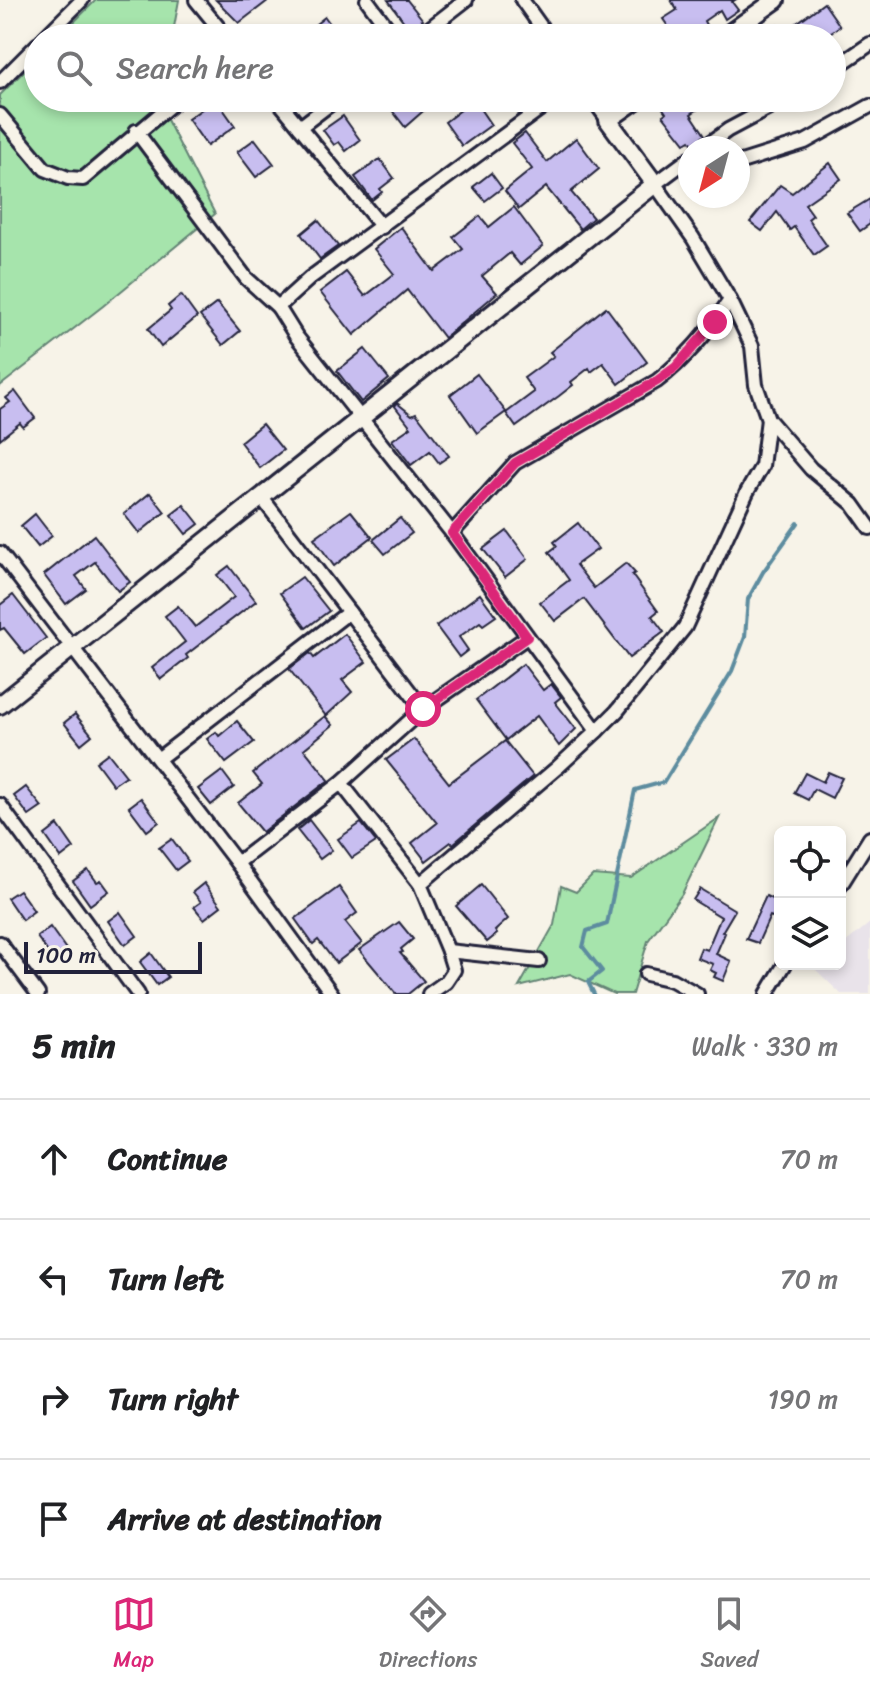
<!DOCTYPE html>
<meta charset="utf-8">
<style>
:root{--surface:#fff;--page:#f6f6f6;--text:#202124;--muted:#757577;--line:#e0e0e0;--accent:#db2777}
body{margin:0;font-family:Sriracha,sans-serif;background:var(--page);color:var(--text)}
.controls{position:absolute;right:24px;bottom:24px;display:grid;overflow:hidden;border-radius:12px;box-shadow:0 4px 12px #0003}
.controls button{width:72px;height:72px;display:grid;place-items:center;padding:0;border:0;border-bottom:2px solid var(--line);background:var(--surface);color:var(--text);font:40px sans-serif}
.compass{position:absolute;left:678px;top:136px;width:72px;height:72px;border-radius:50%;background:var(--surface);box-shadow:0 4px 12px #0003;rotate:216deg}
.scale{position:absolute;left:24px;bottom:20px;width:178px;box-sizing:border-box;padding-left:8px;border:4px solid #22223b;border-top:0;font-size:22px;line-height:28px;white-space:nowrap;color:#22223b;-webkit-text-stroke:6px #f7f3e8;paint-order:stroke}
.stop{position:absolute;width:24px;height:24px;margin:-18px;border:6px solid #db2777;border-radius:50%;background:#fff}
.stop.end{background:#db2777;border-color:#fff;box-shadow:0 2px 8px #0008}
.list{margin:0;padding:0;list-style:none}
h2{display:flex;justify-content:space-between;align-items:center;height:104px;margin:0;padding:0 32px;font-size:34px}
h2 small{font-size:26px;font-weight:400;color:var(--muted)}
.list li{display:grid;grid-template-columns:52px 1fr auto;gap:24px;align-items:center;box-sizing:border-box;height:120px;padding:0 32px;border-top:2px solid var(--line)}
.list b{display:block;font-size:30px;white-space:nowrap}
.list em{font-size:26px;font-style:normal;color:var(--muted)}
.icon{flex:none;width:44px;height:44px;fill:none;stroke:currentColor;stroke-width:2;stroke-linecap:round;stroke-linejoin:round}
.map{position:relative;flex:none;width:870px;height:994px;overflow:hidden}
.search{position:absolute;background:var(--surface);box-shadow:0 4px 12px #0003;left:24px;right:24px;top:24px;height:88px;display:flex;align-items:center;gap:20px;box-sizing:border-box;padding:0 28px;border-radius:44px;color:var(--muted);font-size:30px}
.sheet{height:584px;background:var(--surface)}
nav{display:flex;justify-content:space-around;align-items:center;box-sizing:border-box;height:112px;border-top:2px solid var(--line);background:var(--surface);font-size:22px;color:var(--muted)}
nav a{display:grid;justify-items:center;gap:4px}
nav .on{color:var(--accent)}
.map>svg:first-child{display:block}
.built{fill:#e9e3ea}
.green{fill:#a6e4ac;stroke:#648374;stroke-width:2}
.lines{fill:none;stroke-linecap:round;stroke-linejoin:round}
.stream{stroke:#5d8c9f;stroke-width:4}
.building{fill:#c8bef0;stroke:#22223b;stroke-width:2}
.minor-casing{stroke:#22223b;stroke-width:18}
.tertiary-casing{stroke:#22223b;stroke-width:22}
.minor{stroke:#f7f3e8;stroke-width:12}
.tertiary{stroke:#f7f3e8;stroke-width:16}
.route{stroke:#db2777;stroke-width:10}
</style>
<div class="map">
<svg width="870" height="994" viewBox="0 0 870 994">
<rect width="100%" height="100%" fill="#f7f3e8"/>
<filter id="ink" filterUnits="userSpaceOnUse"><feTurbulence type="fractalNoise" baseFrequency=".0125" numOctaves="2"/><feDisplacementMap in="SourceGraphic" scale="16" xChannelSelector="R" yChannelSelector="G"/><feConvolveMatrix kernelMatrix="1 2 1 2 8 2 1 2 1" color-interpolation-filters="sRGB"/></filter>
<g filter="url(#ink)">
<path class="built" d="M870,923V994H841L814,968L820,964H840V947Z"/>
<g class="green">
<path d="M96,0H179L172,38H58Z"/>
<path d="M38,57V98H160L159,104L215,214L103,306L0,386V95Z"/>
<path d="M719,818L682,894L648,941L632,994H614L570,974L519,987L554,925L561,886L576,892L593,875L631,878Z"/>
</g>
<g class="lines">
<path class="stream" d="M594,994L588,982L602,971L583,947L587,931L607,924L635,790L664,782L732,671L745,637L748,599L763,572L798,523"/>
</g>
<g class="building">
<path d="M216,0H269L239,23Z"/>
<path d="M388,0H407L423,20L410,30Z"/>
<path d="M671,0H735L732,2L738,10L725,19L720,10L704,21L706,25L687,38H676L663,19L677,10Z"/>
<path d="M824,3L840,26L822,38H758L777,25L783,33Z"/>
<path d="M325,17L337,33L331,38H312L307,31Z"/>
<path d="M405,98H438L405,127L391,109Z"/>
<path d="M674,98H714L691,114L705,135L693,145L690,140L685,143L663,115L666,113L662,107Z"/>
<path d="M216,99L235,126L207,146L188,119Z"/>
<path d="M474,100L491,125L462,146L445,122Z"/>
<path d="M343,116L360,140L346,151L339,142L334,145L323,130Z"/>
<path d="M525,133L547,162L576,138L599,169L571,192L593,218L580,229L546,187L519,209L505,191L532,169L512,143Z"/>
<path d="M255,139L274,164L256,177L237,152Z"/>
<path d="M380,159L394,178L380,189L382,192L372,200L355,177Z"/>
<path d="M830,163L841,179L805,204L813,215L808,219L827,246L814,255L794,227L790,230L777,212L762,231L750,222L780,185L792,193Z"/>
<path d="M491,173L502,188L485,201L473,187Z"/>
<path d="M870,199V224L860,231L847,213Z"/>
<path d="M514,207L543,246L520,265L510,253L482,276L497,293L444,338L407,290L354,335L320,292L346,272L365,296L394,274L374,249L401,227L434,271L463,249L453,237L480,216L489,227Z"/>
<path d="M318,220L338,246L320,259L301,234Z"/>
<path d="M181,295L197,317L161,347L148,329L171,310L168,306Z"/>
<path d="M217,303L240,331L223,345L200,316Z"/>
<path d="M606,307L647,362L619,384L603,363L591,372L589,368L571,382L573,385L559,396L516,427L506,413L534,392L524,378L554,356L550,352Z"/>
<path d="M365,349L389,379L361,402L337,371Z"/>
<path d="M477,374L506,412L477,433L450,395Z"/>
<path d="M15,391L35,418L23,427L20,423L0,439V409L10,402L6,398Z"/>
<path d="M397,403L412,415L416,413L449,456L439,463L430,451L411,465L392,440L411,427L394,405Z"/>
<path d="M262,424L283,450L260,468L240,442Z"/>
<path d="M150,493L165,512L139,533L124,514Z"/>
<path d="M184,505L199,524L186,534L171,515Z"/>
<path d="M351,511L372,537L334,566L314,538Z"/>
<path d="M35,514L52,536L38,547L21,526Z"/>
<path d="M400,518L412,533L385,554L373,540Z"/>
<path d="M578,523L598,549L576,565L594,588L626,563L635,573L632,575L658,611L652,616L664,632L629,658L584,599L555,621L540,602L569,580L549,552L557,546L554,542Z"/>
<path d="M507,531L528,559L505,577L483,549Z"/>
<path d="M94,535L130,582L118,591L95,562L76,576L86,589L66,604L44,575Z"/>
<path d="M229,566L256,601L186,655L188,658L161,679L152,668L185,642L165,616L178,606L195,627L234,597L217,575Z"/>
<path d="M302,577L329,611L306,628L280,593Z"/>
<path d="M480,594L496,616L483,625L480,622L459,637L468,650L459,657L436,626Z"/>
<path d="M13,595L46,638L25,654L4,628L0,630V605Z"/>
<path d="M345,634L366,662L342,680L352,692L326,716L289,669L310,653L314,658Z"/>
<path d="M523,664L543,690L551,684L561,697L555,702L576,729L559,746L537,716L506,740L476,700Z"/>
<path d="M75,714L92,735L81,744L64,723Z"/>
<path d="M325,716L333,725L304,749L329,780L262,832L238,803L262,784L253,773Z"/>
<path d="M237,721L254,742L226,763L207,739L216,732L219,736Z"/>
<path d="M414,739L449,783L505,741L533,776L453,844L451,842L426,861L412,843L437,823L386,760Z"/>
<path d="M108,753L126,776L113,785L96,762Z"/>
<path d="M222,771L234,787L211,805L198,789Z"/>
<path d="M828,772L842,778L832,798L814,789L808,800L794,793L805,773L823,782Z"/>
<path d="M26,787L42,807L29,816L14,796Z"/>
<path d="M141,798L159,822L147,831L129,807Z"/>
<path d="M309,820L332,850L320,859L297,830Z"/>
<path d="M361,823L376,842L352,858L338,839Z"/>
<path d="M58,825L74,848L61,858L45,835Z"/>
<path d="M172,839L188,861L176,870L159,848Z"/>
<path d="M88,870L97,882L101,880L109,891L90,905L73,881Z"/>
<path d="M204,883L221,906L204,919L194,907L201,902L193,892Z"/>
<path d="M481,885L508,919L495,931L497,934L487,942L456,906Z"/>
<path d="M339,887L357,913L345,922L362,943L336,963L318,940L313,944L295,919Z"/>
<path d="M700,889L735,910L722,932L725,933L716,954L731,961L723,981L714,977L716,973L710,970L713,964L697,958L701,948L707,950L721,917L693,900Z"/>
<path d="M19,890L34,911L22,920L7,898Z"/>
<path d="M766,896L780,903L774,918L770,916L758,943L746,939Z"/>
<path d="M120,912L137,936L125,945L108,921Z"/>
<path d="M399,922L413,939L401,949L403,952L400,953L424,981L408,994H396L359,950Z"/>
<path d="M50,927L68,952L55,962L37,937Z"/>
<path d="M151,953L168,977L157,985L140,962Z"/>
</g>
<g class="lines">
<defs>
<g id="minor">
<path d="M196,0L227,38"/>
<path d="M367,0L395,38"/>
<path d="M522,0L549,38"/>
<path d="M44,38L82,0"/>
<path d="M417,38L466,0"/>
<path d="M832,70L870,44"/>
<path d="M0,82L38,44"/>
<path d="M276,98L382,227"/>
<path d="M592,98L608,120"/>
<path d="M0,115L45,169L68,178L83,179L179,98"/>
<path d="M300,127L338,98"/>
<path d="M136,131L246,278L278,307"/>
<path d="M703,148L728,130L788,98"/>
<path d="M690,158L655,184L693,238L730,300L752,346L756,385L768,419L811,469L853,504L870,528"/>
<path d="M738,163L805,142L870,106"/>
<path d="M262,498L423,709"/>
<path d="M452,533L515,463L657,381C685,359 710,330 730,300"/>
<path d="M0,553L237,863L332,994"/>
<path d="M597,731L617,711L685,627L747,492L762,466L768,419"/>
<path d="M158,759L349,612"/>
<path d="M341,783L420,884L448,951L454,970L446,982L429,994"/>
<path d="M0,805L138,994"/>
<path d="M237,863L341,783L423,709L527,637"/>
<path d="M420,884L558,767L597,731L452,533L296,336L278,307L310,278L555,98"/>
<path d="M840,886L870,838"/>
<path d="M0,943L38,994"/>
<path d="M448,951L539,961"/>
<path d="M646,974L672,980L697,994"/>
<path d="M767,994L785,964"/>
</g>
<g id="tertiary">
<path d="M723,38L776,0"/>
<path d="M0,705L655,184L608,120L639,98"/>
</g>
</defs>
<use href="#minor" class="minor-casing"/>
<use href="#tertiary" class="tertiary-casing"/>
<use href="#minor" class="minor"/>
<use href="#tertiary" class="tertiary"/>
</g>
</g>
<g class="lines" filter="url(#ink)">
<path class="route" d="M423,709L527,637L452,533L515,463L657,381L676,367L715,322"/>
</g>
</svg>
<div class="controls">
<button><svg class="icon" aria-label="locate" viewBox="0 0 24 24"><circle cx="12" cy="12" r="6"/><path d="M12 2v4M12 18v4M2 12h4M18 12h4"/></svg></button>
<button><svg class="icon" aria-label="layers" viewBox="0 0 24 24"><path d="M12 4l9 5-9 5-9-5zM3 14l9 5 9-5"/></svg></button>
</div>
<svg class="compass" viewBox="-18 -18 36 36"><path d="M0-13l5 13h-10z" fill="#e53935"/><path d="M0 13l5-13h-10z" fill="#757577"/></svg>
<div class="scale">100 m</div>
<div class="stop" style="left:423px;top:709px"></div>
<div class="stop end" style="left:715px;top:322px"></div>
<div class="search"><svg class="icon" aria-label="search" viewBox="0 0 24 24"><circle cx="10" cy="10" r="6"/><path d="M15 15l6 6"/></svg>Search here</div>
</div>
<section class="sheet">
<h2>5 min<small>Walk · 330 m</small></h2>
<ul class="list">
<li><svg class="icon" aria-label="ahead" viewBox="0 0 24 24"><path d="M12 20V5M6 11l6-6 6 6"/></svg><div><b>Continue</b></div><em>70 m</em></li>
<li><svg class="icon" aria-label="left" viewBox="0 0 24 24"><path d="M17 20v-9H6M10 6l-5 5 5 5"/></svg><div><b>Turn left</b></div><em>70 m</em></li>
<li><svg class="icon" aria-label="right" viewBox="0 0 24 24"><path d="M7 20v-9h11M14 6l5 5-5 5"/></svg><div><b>Turn right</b></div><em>190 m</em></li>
<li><svg class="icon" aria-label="arrive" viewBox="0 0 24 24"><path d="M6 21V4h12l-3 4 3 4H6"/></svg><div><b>Arrive at destination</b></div></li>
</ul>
</section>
<nav>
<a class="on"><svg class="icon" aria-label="map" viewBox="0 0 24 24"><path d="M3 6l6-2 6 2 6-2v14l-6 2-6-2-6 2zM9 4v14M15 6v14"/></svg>Map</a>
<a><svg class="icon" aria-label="directions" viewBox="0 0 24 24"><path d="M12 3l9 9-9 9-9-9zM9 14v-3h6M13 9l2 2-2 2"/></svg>Directions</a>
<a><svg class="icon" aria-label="saved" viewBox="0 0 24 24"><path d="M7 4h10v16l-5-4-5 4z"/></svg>Saved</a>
</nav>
